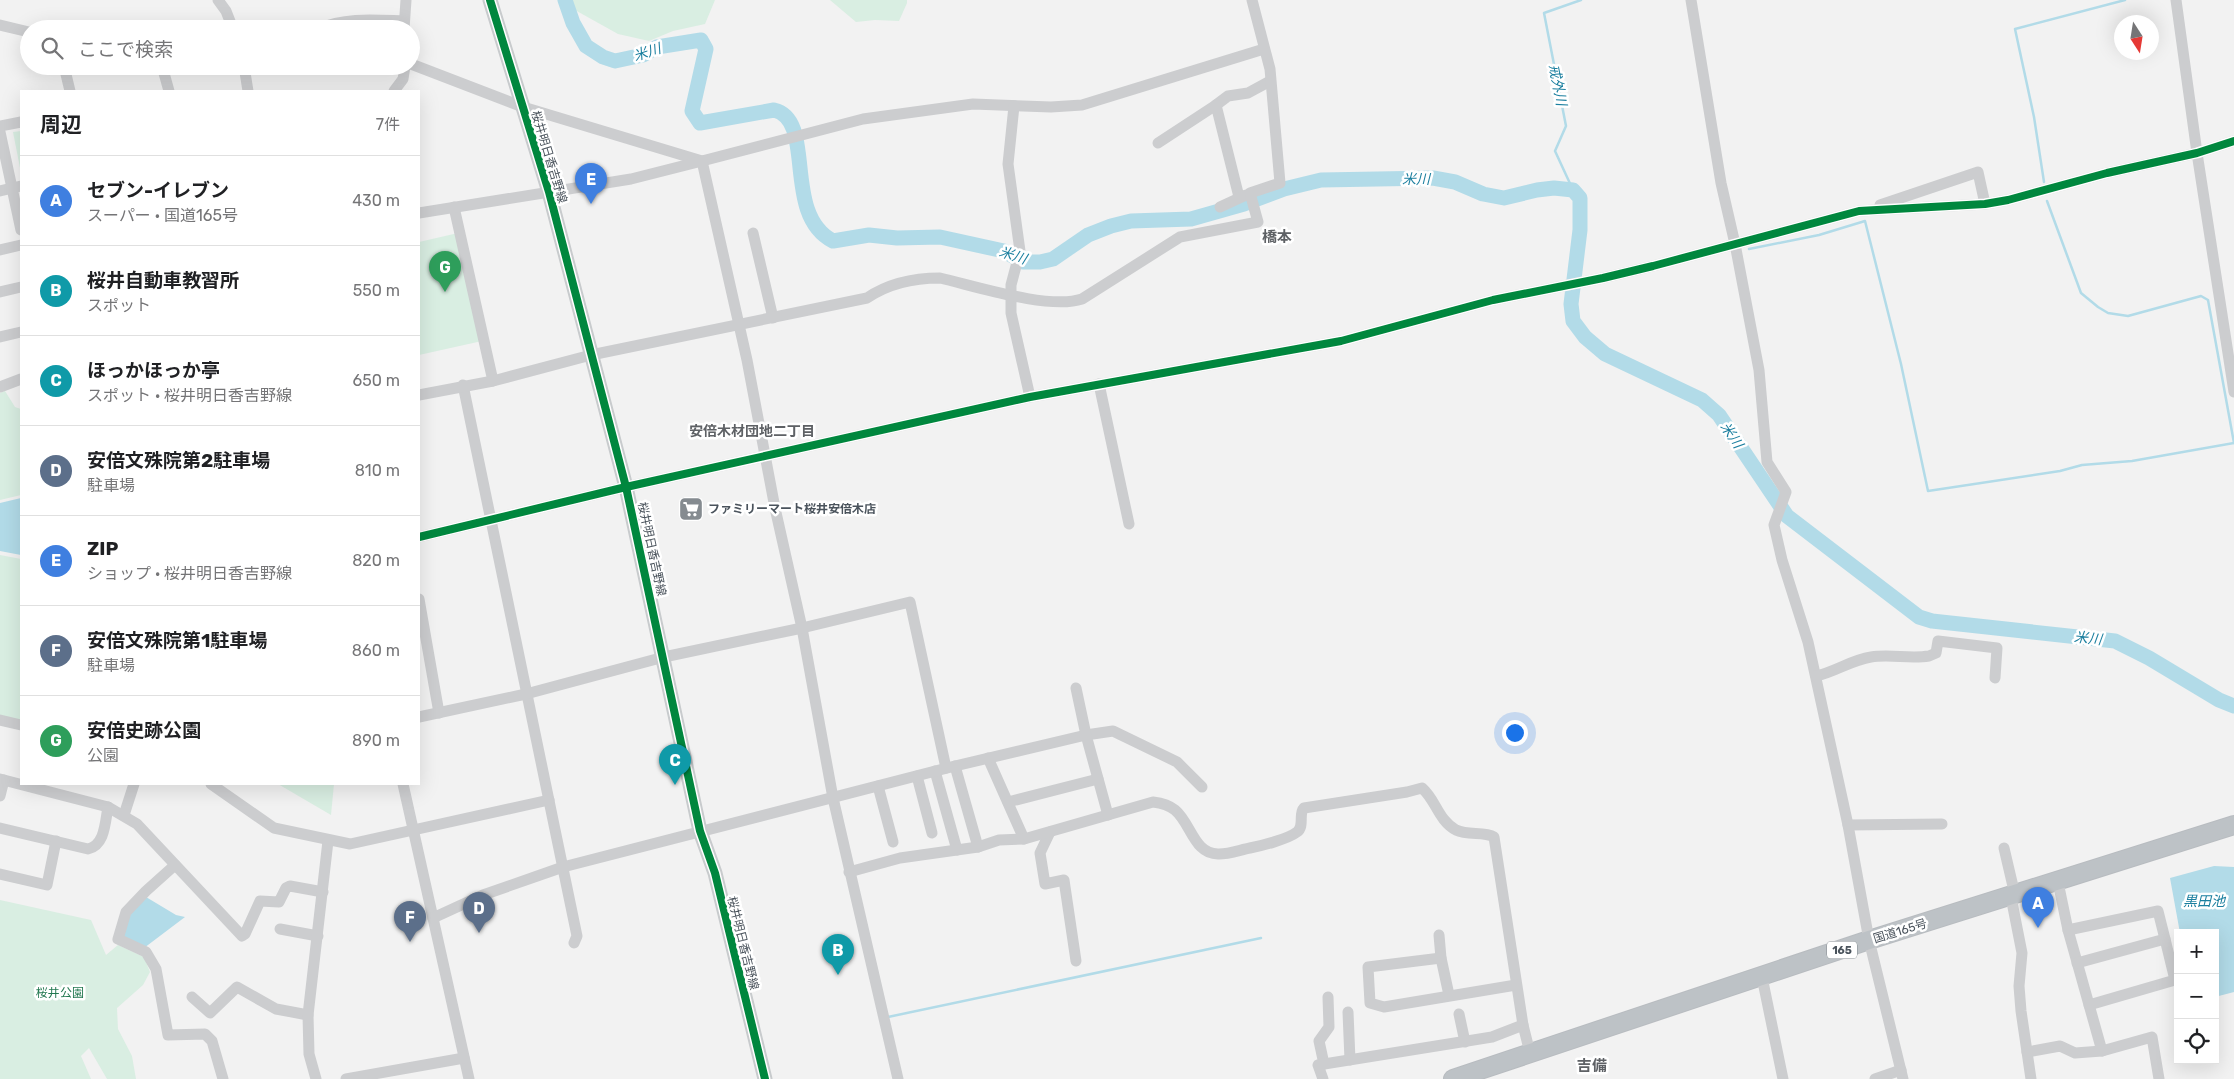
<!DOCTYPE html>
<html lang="ja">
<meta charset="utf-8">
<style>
:root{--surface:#fff;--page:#f6f6f6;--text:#202124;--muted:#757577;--line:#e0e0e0;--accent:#111827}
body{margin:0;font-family:Rubik,"Noto Sans JP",sans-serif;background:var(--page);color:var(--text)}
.controls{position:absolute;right:15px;bottom:15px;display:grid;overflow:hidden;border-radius:0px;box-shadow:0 5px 20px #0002}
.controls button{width:45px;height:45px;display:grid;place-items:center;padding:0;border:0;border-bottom:1px solid var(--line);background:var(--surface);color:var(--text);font:25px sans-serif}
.compass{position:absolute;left:2114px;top:15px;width:45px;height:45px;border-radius:50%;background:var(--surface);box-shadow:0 5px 20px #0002;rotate:168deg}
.you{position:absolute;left:1514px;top:732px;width:18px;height:18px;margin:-12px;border:4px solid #fff;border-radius:50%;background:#1a73e8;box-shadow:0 0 0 8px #1a73e833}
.badge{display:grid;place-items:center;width:32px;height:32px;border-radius:50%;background:var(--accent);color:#fff;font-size:16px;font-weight:700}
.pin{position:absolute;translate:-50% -41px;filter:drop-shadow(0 1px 2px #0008)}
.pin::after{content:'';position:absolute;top:26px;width:18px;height:15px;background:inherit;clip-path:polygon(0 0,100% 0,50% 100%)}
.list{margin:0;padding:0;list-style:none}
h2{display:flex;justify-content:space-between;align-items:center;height:65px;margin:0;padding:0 20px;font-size:21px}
h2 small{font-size:16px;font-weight:400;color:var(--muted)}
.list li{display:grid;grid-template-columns:32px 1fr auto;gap:15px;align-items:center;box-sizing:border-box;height:90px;padding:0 20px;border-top:1px solid var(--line)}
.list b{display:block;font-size:19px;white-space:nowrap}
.list p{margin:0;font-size:16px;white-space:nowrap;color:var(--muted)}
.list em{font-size:16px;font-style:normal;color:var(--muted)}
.icon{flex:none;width:28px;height:28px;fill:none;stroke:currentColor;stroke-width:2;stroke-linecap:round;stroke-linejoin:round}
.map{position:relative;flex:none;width:2234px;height:1079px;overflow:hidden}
.search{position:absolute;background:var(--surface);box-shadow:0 5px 20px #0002;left:20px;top:20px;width:400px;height:55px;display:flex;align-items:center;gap:12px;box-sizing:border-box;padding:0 18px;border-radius:28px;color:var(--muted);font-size:19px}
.panel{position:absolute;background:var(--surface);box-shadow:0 5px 20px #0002;left:20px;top:90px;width:400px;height:695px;border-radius:0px}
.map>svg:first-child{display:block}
.green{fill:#d9eee2}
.water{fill:#b2dbe8}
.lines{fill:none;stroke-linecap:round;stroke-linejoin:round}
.stream{stroke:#b2dbe8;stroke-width:2.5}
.river{stroke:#b2dbe8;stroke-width:15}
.highway-casing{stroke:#b8bcc0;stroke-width:20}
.minor{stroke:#cccdcf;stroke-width:11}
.major{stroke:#c8cbcd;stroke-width:15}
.highway{stroke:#bdc2c6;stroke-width:18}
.cycleway-casing{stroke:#fff;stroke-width:11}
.cycleway{stroke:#00873e;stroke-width:8}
.labels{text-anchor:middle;stroke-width:5;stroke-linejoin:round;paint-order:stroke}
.shield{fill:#fff;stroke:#80878d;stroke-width:1}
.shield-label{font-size:11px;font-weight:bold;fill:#4a535c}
.street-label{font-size:12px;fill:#4a535c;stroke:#fff}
.poi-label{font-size:12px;font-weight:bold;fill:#4a535c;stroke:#fff;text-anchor:start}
.park-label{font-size:12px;fill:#21774f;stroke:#fff}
.water-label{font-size:14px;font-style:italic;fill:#1b7f9f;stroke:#fff}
.neighbourhood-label{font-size:14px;font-weight:bold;fill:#5e6165;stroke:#fff}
.quarter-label{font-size:15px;font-weight:bold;fill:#5e6165;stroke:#fff}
</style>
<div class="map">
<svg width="2234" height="1079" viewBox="0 0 2234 1079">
<rect width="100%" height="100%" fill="#f2f2f2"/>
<g class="green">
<path d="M557,0H715L705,24L673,31L649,41L618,34Z"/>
<path d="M830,0H907V3L899,21L875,20L856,22Z"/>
<path d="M21,131V173L13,132Z"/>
<path d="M458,233L482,341L419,355V242Z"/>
<path d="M5,391L15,407L21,409V495L0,500V393Z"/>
<path d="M0,555L21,559V721L0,716Z"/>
<path d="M278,784H334L331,815Z"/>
<path d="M0,900L91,920L106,955L118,945L144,957L150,972L143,985L117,1008L118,1029L132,1056L136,1079H107L89,1048L81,1056L91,1079H0Z"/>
</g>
<g class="water">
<path d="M21,498V555L0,551V503Z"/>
<path d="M2214,866L2234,867V992L2215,997V933H2180L2170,878Z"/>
<path d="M146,897L176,915L185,917L144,948L121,935L129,910Z"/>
</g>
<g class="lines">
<g class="stream">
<path d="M2044,182L2034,117L2015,29L2125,0"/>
<path d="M1573,190L1555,151L1566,126L1544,13L1581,0"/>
<path d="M2047,201L2081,293L2098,307L2108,313L2128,316L2201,296L2208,300L2234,443"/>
<path d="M1749,249L1819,235L1865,221L1901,364L1928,491L2060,471L2082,465L2132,461L2234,443"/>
<path d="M888,1017L1261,938"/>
</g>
<path class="river" d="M565,0L573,23L586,46L603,57L615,61L643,55L657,47L701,40L706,49L692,111L700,123L774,110C817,120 781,214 833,241L869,235L897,238L940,237L1004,251L1023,262H1040L1053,259L1088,235L1111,226L1131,221L1191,219L1244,204L1284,189L1321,180L1433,178L1455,182L1483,194L1504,198L1537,190L1554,188L1573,190L1580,198V230L1571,304L1573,321L1585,337L1605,354L1702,400L1719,415L1787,516L1919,617L1932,621L2115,641L2149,658L2219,700L2234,706"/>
<defs>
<path id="highway" d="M1453,1079L1869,940L2234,825"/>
</defs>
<use href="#highway" class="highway-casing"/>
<g class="minor">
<path d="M218,0L226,11L233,29"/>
<path d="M1691,0L1721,183L1735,244L1759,370L1767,462L1786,492L1774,525L1782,560L1808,642L1848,825L1869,940L1903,1079"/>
<path d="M2176,0L2197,153L2234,392"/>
<path d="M0,25L29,32"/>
<path d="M318,29C346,17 375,20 404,21"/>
<path d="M404,29L406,0"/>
<path d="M411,64L523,107L702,161L863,119L973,104L1051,107L1082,105L1264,49"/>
<path d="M64,66L70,91"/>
<path d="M162,66L169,91"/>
<path d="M244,66L248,91"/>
<path d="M394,91L403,79L405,66"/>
<path d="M1216,105L1228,96L1248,93L1270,81"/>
<path d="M1014,106L1008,164L1020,251L1011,285V313L1030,397"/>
<path d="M0,126L21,122"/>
<path d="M0,132L21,230"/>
<path d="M1158,143L1216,105L1239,197"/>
<path d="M0,191L21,186"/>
<path d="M1880,205L1978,172L1985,204"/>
<path d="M454,207L493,381"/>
<path d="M1220,207L1246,195"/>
<path d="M419,213L631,179L702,161L747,360L775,508L802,628L833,798L898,1079"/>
<path d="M753,233L773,318"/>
<path d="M0,250L21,245"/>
<path d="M0,292L21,287"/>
<path d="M0,337L21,332"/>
<path d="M1099,384L1129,524"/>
<path d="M463,385L577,936L574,943"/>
<path d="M0,387L21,379"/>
<path d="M419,395L493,381L591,355L867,298C889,283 914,278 940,278C975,286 1049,310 1082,299L1180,237L1258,222L1250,193L1280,183L1270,69L1252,0"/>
<path d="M419,537L626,487L1030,397L1341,341L1493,300L1603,278L1653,266L1859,211L1985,204L2008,200L2107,173L2197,153L2234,141"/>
<path d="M419,599L439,713"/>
<path d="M1816,676C1835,672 1851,660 1871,657C1890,654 1910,659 1929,656L1936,653L1938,641L1997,648L1995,678"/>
<path d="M1076,688L1086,735L1113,731L1177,762L1202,787"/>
<path d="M419,717L526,694L664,657L802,628L910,602L946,768"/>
<path d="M0,720L21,725"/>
<path d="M988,758L1024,839"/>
<path d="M955,766L978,847"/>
<path d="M935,771L957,850"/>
<path d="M917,776L932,833"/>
<path d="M0,779L108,807L137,824L242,936L245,934L260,901L279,902L286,888L290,886L323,892"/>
<path d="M211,784L274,828L350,844L549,800"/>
<path d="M403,784L469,1079"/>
<path d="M878,786L893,842"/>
<path d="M0,796L4,780"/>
<path d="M1008,802L1098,779"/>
<path d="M124,815L134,784"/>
<path d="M1848,825L1942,824"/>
<path d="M0,828L88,849C105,845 105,823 108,807"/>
<path d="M1050,832L1040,853L1045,884L1064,880L1076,961"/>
<path d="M2004,848L2015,895"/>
<path d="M175,865L146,891L126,912L118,939L146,952L156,969L168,1035L205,1034L212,1041L223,1079"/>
<path d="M849,872L900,858L978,847L999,840L1024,839L1153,802C1161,803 1169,805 1175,810C1191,823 1194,855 1219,854C1229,854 1240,850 1250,848C1261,846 1288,839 1297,832C1305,826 1298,814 1304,808L1407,792L1422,788C1436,800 1438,820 1456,830C1468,836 1484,831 1494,837L1523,1025L1530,1053"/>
<path d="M0,874L47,885L56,841"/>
<path d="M2058,882L2068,930L2102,1051"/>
<path d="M2011,897L2022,953L2019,986L2021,1011L2031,1079"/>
<path d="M433,918L483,895L563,867L955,766L1086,735L1108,815"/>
<path d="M280,929L318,936"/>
<path d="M2068,930L2158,911L2165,939L2077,963"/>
<path d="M1439,935L1441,958L1449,995"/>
<path d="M1441,958L1368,967L1370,1003L1384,1007L1516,985"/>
<path d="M1762,977L1783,1079"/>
<path d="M192,997L210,1013L237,987L276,1009L308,1015"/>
<path d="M2089,1005L2175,980L2165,939"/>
<path d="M1348,1012L1350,1060"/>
<path d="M1459,1014L1465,1042"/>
<path d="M2027,1052L2060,1046L2075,1053L2102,1051L2152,1037L2159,1079"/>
<path d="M1324,1064L1319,1041L1329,1027L1328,997"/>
<path d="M316,1079L309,1054L308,1015L328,841"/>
<path d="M346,1079L464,1058"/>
<path d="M1323,1079L1318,1065L1492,1037L1523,1025"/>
<path d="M1875,1079L1901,1070"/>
</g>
<path class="major" d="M490,0L549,192L626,487L700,831L715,873L765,1079"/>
<use href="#highway" class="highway"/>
<defs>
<g id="cycleway">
<path d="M490,0L549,192L626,487L700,831L715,873L765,1079"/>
<path d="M419,537L626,487L1030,397L1341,341L1493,300L1603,278L1653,266L1859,211L1985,204L2008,200L2107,173L2197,153L2234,141"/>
</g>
</defs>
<use href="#cycleway" class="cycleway-casing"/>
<use href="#cycleway" class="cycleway"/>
</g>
<defs>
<symbol id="supermarket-square" viewBox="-11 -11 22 22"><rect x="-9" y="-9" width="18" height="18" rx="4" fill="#858b90" stroke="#fff"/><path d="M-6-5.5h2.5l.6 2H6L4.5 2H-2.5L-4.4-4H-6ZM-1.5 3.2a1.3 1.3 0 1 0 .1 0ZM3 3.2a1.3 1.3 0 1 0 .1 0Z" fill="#fff"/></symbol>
</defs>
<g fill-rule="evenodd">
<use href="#supermarket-square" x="677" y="495" width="28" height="28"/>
</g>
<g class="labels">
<rect class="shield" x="1827" y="941.5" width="30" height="17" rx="4"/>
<g class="shield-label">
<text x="1842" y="954">165</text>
</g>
<g class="street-label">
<text transform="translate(549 157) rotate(73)" y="4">桜井明日香吉野線</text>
<text transform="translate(652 549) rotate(78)" y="4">桜井明日香吉野線</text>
<text transform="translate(1900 931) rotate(-17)" y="4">国道165号</text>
<text transform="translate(743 943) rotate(76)" y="4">桜井明日香吉野線</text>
</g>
<g class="poi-label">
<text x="708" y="513">ファミリーマート桜井安倍木店</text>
</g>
<g class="park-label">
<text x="60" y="997">桜井公園</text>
</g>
<g class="water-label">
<text transform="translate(647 52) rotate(-18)" y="5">米川</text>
<text transform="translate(1558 85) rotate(79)" y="5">戒外川</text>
<text x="1416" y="184">米川</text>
<text transform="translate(1013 255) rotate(18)" y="5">米川</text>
<text transform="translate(1732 435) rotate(56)" y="5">米川</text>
<text transform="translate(2088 638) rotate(6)" y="5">米川</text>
<text x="2204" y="906">黒田池</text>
</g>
<g class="neighbourhood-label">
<text x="752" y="436">安倍木材団地二丁目</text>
</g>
<g class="quarter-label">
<text x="1277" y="242">橋本</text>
<text x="1592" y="1071">吉備</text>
</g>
</g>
</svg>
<div class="controls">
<button>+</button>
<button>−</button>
<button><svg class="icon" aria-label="locate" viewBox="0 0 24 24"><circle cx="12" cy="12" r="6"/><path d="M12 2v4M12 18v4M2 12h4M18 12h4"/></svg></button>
</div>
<svg class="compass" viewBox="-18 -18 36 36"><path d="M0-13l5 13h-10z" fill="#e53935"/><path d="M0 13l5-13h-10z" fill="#757577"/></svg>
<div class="you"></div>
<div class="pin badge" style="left:2038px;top:928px;background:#3f7fe0">A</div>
<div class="pin badge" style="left:838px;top:975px;background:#0f9aa8">B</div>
<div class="pin badge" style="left:675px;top:785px;background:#0f9aa8">C</div>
<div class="pin badge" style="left:479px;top:933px;background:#5c6f8a">D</div>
<div class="pin badge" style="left:591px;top:204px;background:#3f7fe0">E</div>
<div class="pin badge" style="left:410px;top:942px;background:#5c6f8a">F</div>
<div class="pin badge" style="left:445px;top:292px;background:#2e9e5b">G</div>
<div class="search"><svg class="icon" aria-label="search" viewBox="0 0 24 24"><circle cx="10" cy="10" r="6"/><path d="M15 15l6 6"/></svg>ここで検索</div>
<section class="panel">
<h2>周辺<small>7件</small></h2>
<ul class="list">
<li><span class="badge" style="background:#3f7fe0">A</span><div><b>セブン-イレブン</b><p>スーパー · 国道165号</p></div><em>430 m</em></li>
<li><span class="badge" style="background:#0f9aa8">B</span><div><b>桜井自動車教習所</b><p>スポット</p></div><em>550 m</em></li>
<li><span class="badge" style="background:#0f9aa8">C</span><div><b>ほっかほっか亭</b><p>スポット · 桜井明日香吉野線</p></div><em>650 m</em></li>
<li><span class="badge" style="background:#5c6f8a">D</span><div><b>安倍文殊院第2駐車場</b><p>駐車場</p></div><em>810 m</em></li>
<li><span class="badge" style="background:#3f7fe0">E</span><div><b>ZIP</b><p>ショップ · 桜井明日香吉野線</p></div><em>820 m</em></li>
<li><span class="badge" style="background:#5c6f8a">F</span><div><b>安倍文殊院第1駐車場</b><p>駐車場</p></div><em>860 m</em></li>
<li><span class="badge" style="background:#2e9e5b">G</span><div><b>安倍史跡公園</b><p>公園</p></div><em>890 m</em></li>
</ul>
</section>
</div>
